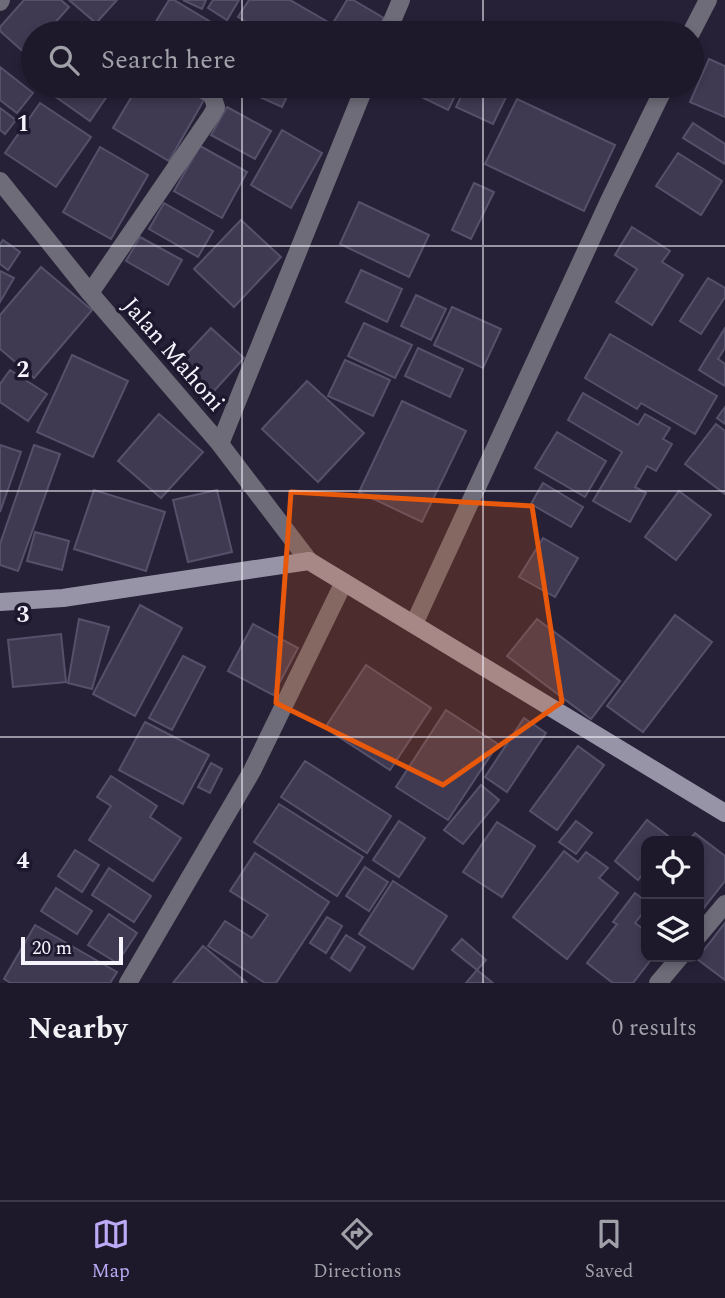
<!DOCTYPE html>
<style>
:root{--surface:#1d192a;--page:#252232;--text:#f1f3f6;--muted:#a0a0a8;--line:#3b3847;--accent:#bcaaf6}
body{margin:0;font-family:Spectral,serif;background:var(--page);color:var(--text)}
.controls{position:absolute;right:21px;bottom:21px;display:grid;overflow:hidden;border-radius:14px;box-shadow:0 4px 10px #0003}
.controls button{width:63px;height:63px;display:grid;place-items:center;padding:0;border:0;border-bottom:2px solid var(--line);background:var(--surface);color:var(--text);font:35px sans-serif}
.scale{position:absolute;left:21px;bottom:18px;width:102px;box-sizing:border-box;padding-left:7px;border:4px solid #f5f4fd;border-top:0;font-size:19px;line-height:24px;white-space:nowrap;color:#f5f4fd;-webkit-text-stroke:5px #1d182e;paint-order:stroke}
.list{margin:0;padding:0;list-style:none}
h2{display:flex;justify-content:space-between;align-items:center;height:91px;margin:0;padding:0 28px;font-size:30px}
h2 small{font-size:23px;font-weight:400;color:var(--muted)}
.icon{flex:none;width:38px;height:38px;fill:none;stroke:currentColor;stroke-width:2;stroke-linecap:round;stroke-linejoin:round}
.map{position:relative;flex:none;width:725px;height:983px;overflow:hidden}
.search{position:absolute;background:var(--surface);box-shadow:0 4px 10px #0003;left:21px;right:21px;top:21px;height:77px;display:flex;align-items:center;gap:18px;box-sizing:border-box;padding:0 24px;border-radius:38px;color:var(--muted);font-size:26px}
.sheet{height:217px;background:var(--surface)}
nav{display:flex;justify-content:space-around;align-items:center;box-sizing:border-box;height:98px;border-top:2px solid var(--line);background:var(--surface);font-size:19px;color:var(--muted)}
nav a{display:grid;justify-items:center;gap:4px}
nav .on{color:var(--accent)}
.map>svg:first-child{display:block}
.building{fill:#3f3a52;stroke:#56516a;stroke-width:2}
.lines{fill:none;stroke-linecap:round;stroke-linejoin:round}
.street{stroke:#6e6c78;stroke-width:18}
.secondary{stroke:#9894a7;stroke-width:18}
.marked{fill:#e8590c;fill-opacity:0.2;stroke:#e8590c;stroke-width:5;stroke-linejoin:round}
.grid{fill:none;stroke:#f5f4fd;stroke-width:2;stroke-opacity:0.55}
.labels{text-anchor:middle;stroke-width:7;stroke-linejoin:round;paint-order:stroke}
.street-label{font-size:24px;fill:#f5f4fd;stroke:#1d182e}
.grid-label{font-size:23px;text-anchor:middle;font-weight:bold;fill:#f5f4fd;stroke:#1d182e;stroke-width:7;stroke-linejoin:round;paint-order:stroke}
</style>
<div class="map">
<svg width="725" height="983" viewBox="0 0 725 983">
<rect width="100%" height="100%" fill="#272138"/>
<g class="building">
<path d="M24,0H61L69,7L46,33H33V47L27,55L0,31V27Z"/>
<path d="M69,0H117L96,23Z"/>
<path d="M169,0H174L229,33H149Z"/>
<path d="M183,0H206L202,9Z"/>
<path d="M213,0H239L227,20L208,8Z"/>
<path d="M249,0H290L328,22L321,33H266L238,17Z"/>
<path d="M347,0H353L384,18L375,33H327Z"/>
<path d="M709,59L725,66V117L690,102Z"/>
<path d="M0,67L33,93L17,113L0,100Z"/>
<path d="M59,86H114L90,121L53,95Z"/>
<path d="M138,86H179L204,100L169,161L113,128Z"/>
<path d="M235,86H292L282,107Z"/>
<path d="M399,86H460L448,110Z"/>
<path d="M466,86H487L507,95L493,124L456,107Z"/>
<path d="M517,99L615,145L584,211L485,164Z"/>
<path d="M40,103L91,137L56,187L5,153Z"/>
<path d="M227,107L271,131L255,159L211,135Z"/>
<path d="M0,108L16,120L5,134L0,130Z"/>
<path d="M693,123L725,144V164L683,138Z"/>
<path d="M282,130L322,153L291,208L251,185Z"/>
<path d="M200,146L247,172L222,218L174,191Z"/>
<path d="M100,147L148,175L111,239L63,212Z"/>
<path d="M678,153L722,181L701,215L656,186Z"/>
<path d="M474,183L494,192L471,239L452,230Z"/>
<path d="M359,202L429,235L409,277L340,244Z"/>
<path d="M164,203L213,231L198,257L149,229Z"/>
<path d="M241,220L281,257L234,307L194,269Z"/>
<path d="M632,227L670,251L662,262L683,275L652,325L616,302L637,269L615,255Z"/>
<path d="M140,237L182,260L168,285L126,261Z"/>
<path d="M3,240L20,252L8,270L0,264V244Z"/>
<path d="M41,267L92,310L34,378L0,349V315Z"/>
<path d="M361,270L402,289L387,322L346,302Z"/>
<path d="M0,271L14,278L0,302Z"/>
<path d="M708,278L725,288V297L701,334L680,321Z"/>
<path d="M416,295L446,309L431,340L401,326Z"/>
<path d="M452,307L501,329L483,368L434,345Z"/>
<path d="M364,323L412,345L395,378L348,356Z"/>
<path d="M211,328L244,358L213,392L180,361Z"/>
<path d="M725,328V348L718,359L725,364V386L699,370Z"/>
<path d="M610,334L717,396L695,434L641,403L637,409L585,378Z"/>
<path d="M418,348L463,369L450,397L405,376Z"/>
<path d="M72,355L128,381L93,457L37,432Z"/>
<path d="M345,360L390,380L373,416L328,396Z"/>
<path d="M10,370L47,394L28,421L0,402V384Z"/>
<path d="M307,381L364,433L318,482L262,429Z"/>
<path d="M583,393L638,425L645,414L670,428L663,439L672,444L656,471L647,466L635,487L646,493L630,522L593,501L622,452L568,420Z"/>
<path d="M402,401L466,431L422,522L359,492Z"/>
<path d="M725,407V424L717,418Z"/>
<path d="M159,414L203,452L161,498L118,461Z"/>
<path d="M716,424L725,431V494L685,464Z"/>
<path d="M557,432L606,461L585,497L535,468Z"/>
<path d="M0,445L21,452L0,512Z"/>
<path d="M34,445L60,454L18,571L0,565V544Z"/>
<path d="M543,483L583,507L571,527L531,504Z"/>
<path d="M94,490L165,512L146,571L74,549Z"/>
<path d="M217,490L232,552L188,562L173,500Z"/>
<path d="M679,491L711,515L676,560L645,537Z"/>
<path d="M35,532L69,541L62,570L27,561Z"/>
<path d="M543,538L578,558L555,597L519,577Z"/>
<path d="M140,605L182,628L135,716L93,694Z"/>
<path d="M675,615L712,642L643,732L607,706Z"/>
<path d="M79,619L109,627L92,689L68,683Z"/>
<path d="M537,619L620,681L591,719L507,656Z"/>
<path d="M253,624L298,648L273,695L228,671Z"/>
<path d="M61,634L66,682L13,687L8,640Z"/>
<path d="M183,656L205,667L172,730L149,718Z"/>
<path d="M366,665L431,708L390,770L325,728Z"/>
<path d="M446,710L498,744L448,820L396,787Z"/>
<path d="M524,718L546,733L507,792L485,777Z"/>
<path d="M145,722L209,755L183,804L119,770Z"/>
<path d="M578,746L604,765L557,830L530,811Z"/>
<path d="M305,761L391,816L367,853L281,797Z"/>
<path d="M211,763L222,769L210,793L198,787Z"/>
<path d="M111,776L157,806L150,817L181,838L153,881L89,840L111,806L97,797Z"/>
<path d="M481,785L499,800L463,844L444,830Z"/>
<path d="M279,804L363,857L337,896L254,842Z"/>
<path d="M647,820L671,838L668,841H646V870L638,880L615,861Z"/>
<path d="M399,821L425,838L399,877L373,860Z"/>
<path d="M576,821L592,833L576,854L559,842Z"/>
<path d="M497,822L535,846L502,897L463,872Z"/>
<path d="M695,833L725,856V881L699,914V841H688Z"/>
<path d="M75,850L99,865L82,892L58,876Z"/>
<path d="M564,851L578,862L586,852L608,868L599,878L618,893L567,959L513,917Z"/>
<path d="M255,853L329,902L276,983H265L208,946L225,921L252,938L268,915L230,891Z"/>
<path d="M365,867L388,882L369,911L346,896Z"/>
<path d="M109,868L151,896L134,922L92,895Z"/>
<path d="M393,881L447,916L413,969L359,934Z"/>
<path d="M56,888L92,911L77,934L41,911Z"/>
<path d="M635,893L643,899L646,894V915L643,913L635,923L646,931V957H653L633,983H613L587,963L617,924L613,922Z"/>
<path d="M109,914L137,933L117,963L88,945Z"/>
<path d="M327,917L342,926L326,953L310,943Z"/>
<path d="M725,923V980L697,959Z"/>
<path d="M35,925L117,972L110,983H11L4,979Z"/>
<path d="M346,935L365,947L350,971L331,958Z"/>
<path d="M462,939L486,960L477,970L493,983H466L477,970L452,950Z"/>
<path d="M203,946L247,983H173Z"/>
</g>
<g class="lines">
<g class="street">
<path d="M0,2L1,0"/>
<path d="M387,33L401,0"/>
<path d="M691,33L708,0"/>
<path d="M0,181L90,293L220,444L309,561"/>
<path d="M90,293L211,116L216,107L212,95L198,86"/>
<path d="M220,444L365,86"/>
<path d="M414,624L609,201L665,86"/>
<path d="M699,935L725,904"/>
<path d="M128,983L252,771L344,582"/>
<path d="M658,983L680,957"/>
</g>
<path class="secondary" d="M0,602L63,598L309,561L725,813"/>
</g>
<path class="marked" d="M291,492L532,506L562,702L443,785L276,703Z"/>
<path class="grid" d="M242,0V33M483,0V33M242,86V983M483,86V983M0,246H725M0,491H725M0,737H725"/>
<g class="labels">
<g class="street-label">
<text transform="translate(174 354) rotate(49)" y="8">Jalan Mahoni</text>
</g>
</g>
<g class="grid-label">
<text x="23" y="131">1</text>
<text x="23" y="377">2</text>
<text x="23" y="622">3</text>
<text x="23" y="868">4</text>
</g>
</svg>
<div class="controls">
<button><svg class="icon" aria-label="locate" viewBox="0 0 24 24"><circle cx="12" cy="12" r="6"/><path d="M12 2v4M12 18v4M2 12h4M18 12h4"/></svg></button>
<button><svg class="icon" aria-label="layers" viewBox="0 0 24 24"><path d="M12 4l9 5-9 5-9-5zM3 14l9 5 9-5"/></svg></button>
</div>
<div class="scale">20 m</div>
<div class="search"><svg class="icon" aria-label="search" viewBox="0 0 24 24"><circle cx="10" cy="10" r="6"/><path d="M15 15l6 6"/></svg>Search here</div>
</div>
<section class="sheet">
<h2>Nearby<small>0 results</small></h2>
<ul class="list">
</ul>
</section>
<nav>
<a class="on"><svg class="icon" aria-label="map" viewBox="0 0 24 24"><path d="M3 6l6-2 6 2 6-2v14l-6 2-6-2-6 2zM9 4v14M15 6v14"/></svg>Map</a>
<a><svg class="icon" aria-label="directions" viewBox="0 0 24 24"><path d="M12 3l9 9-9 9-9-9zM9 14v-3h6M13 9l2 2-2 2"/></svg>Directions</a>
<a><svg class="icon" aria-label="saved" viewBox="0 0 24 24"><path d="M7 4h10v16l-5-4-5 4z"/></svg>Saved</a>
</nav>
